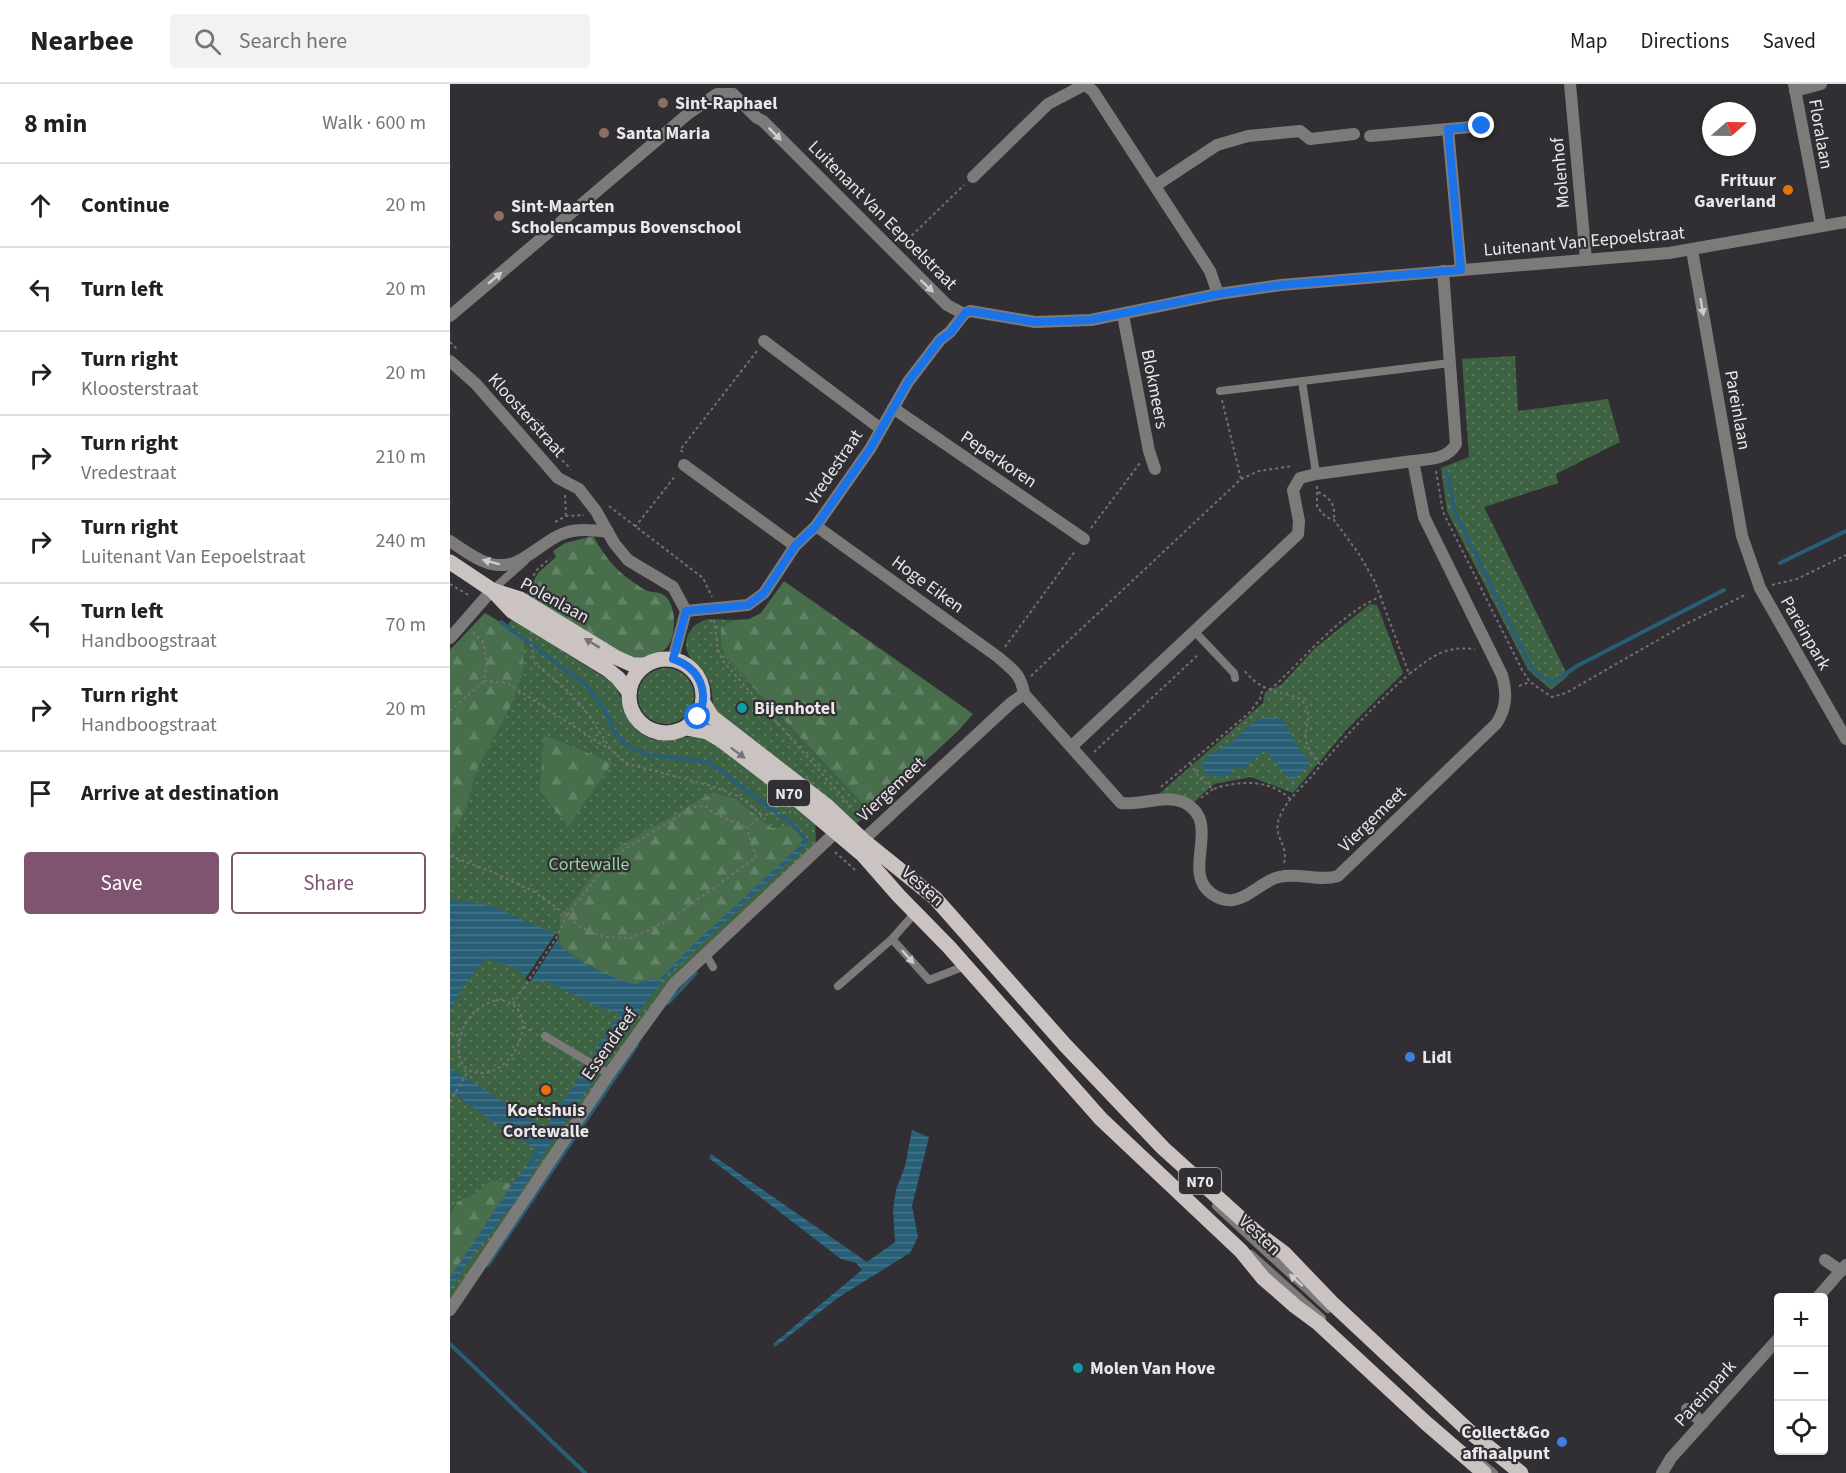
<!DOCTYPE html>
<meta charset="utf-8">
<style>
:root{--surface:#fff;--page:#f2f2f2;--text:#202124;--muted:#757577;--line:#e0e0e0;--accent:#805371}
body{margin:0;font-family:"Source Sans 3",sans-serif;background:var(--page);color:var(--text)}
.controls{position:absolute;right:18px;bottom:18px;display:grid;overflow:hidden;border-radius:6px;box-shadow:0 3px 9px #0003}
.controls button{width:54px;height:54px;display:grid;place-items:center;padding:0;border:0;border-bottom:2px solid var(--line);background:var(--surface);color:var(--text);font:30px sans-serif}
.compass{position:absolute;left:1252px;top:18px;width:54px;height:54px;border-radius:50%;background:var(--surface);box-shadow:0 3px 9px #0003;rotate:70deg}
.stop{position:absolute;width:18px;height:18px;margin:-14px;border:4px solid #1a73e8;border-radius:50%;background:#fff}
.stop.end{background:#1a73e8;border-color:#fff;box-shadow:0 2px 6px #0008}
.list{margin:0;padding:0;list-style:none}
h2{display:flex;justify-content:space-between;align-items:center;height:78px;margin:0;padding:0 24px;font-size:26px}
h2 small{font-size:20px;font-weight:400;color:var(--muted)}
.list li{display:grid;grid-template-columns:39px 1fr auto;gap:18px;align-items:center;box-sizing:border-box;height:84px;padding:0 24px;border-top:2px solid var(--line)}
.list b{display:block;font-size:22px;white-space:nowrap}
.list p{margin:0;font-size:20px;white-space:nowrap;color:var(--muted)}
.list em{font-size:20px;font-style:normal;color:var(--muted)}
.actions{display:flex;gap:12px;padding:18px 24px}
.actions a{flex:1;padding:14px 0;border:2px solid var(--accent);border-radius:6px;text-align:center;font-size:21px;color:var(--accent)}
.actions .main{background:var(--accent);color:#fff}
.icon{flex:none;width:33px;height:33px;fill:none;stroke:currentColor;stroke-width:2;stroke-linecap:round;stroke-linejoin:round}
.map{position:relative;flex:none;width:1396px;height:1389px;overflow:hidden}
header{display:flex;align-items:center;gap:36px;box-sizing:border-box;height:84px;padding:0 30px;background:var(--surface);border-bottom:2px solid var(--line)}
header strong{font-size:28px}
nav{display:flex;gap:33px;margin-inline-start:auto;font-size:21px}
.search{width:420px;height:54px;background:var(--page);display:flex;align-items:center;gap:15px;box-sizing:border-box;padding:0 21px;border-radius:6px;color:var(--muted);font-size:22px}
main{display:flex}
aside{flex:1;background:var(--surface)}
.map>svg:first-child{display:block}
.grass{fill:url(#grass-dots)}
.forest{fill:url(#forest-firs)}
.water{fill:url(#water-rules)}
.pier{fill:#322f34}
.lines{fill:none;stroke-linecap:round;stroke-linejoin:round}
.stream{stroke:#285f77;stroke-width:4}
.path{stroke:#737075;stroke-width:2;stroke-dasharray:3 3;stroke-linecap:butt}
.lane{stroke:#7d7a7a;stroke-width:8}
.street{stroke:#7d7a7a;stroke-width:12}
.primary{stroke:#cac3c2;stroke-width:15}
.oneway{fill:#ceccce}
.oneway2{fill:#767274}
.route{stroke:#1a73e8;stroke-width:8}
.education-dot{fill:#8d6e63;stroke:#322f34;stroke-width:2}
.food-dot{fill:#e8710a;stroke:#322f34;stroke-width:2}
.culture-dot{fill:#0f9aa8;stroke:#322f34;stroke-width:2}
.shop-dot{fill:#3f7fe0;stroke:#322f34;stroke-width:2}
.labels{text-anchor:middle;stroke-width:4.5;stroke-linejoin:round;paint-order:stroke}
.shield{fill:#322f34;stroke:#b2b0b3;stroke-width:1.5}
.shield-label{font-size:16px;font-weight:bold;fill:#e9e7ea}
.poi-label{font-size:18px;font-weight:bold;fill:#e9e7ea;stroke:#322f34;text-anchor:start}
.street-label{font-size:18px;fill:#e9e7ea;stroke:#322f34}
.park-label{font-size:18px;fill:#93d099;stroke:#322f34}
</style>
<header>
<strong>Nearbee</strong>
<div class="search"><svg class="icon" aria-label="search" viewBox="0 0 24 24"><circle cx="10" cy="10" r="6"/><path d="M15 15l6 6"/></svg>Search here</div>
<nav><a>Map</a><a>Directions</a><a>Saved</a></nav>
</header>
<main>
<aside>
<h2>8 min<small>Walk · 600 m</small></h2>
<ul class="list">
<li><svg class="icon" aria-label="ahead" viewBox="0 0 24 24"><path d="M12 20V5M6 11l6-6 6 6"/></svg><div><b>Continue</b></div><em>20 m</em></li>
<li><svg class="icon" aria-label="left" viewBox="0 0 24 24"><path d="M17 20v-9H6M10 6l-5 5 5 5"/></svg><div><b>Turn left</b></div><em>20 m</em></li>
<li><svg class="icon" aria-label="right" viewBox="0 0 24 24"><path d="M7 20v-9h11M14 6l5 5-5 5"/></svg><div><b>Turn right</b><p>Kloosterstraat</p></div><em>20 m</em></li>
<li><svg class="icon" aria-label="right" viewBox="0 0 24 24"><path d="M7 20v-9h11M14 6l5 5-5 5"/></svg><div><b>Turn right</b><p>Vredestraat</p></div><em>210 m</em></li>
<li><svg class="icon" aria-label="right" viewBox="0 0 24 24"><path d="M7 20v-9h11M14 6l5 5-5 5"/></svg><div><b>Turn right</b><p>Luitenant Van Eepoelstraat</p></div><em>240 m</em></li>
<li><svg class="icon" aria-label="left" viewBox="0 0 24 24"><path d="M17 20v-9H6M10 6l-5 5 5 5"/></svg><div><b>Turn left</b><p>Handboogstraat</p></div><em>70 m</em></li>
<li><svg class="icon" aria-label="right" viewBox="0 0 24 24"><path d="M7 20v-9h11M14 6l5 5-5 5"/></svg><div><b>Turn right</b><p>Handboogstraat</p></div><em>20 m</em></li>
<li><svg class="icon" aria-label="arrive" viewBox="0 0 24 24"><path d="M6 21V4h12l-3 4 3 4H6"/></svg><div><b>Arrive at destination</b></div></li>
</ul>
<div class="actions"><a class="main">Save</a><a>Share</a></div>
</aside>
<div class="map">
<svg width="1396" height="1389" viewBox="0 0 1396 1389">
<defs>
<pattern id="grass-dots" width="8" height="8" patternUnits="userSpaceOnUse" patternTransform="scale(1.5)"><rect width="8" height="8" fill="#3e6342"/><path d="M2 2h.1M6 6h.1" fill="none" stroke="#5a795d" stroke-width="1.8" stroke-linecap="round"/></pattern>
<pattern id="forest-firs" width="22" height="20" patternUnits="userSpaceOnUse" patternTransform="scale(1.5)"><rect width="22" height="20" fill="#486e4c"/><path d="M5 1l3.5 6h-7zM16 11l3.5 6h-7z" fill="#628366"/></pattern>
<pattern id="water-rules" width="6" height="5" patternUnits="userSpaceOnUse" patternTransform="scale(1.5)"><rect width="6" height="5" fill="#285f77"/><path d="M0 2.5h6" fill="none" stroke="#47768a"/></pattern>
</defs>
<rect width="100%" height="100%" fill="#322f34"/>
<g class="grass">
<path d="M1065,272L1068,327L1158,315L1170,358L1106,390L1108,399L1034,423L1118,592L1101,606L1078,586L997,427L991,384L1019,373L1012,275Z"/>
<path d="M920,520L927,521L953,589L898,644L843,709L801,693L764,700L744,718L709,710L813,619L815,608L831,601L864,565Z"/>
<path d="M35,529L57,542L62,535L163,599C173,612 172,628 182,641C207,671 231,646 257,654L365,735L366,760L252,866L0,1219V566Z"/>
<path d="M259,535L285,536L271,543L276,574L420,728L406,740L264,626C262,615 263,603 257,593C253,586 245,582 241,575C229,558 240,539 259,535Z"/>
<circle cx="216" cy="612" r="28"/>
</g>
<g class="forest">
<path d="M143,452C156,474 164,485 186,500C189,502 194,506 198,507C203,509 210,507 215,512C221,517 223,526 224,533C225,566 213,571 183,578L75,513L88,489L106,473L103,467L115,459Z"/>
<path d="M334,497L523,630L508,647L420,728L276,574L271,559V543L285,536L299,535L311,529Z"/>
<path d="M35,529L74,555L73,588L60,623L26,687L15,728L0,752V566Z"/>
<path d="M94,651L162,679L118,743L90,707Z"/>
<path d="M263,708L285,715L322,744L343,742L356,756L245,859L207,898L204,894C199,895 192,899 186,900C167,901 126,873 111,862L110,834L152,780L170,762Z"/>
<path d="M42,1096L62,1100L0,1194V1134L7,1118L26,1109Z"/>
</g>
<g class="water">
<path d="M815,634H829L835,638L848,663L860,677V680L843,696L838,694L816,666L799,679L796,685L781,683L783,690C770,693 752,697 752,678C760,668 765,669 776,662C790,653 799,637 815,634Z"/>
<path d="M356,756V762L216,893L193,922L159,971L143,969L171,929L154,925L95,897L82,898L66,884L36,875L12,904L0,928V816L28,819L44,823L103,849L111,862L132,879L173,897L186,900L204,894L207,898L245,859Z"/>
<path d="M0,984L95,1044L132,989L141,997L140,1002L93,1071L65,1119L54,1131L37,1155L26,1166L0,1205V1194L62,1100L89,1067L45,1040L0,1006Z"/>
<path d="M462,1046L479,1053L462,1122L468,1153L460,1169L389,1213L325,1263L323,1260L412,1186L406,1179L391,1175L259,1074L261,1070L417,1178L445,1158L443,1126L446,1106L455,1082Z"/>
</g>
<path class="pier" d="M106,849L109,853L80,898L75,895Z"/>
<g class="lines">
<g class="stream">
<path d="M997,389L1005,428L1082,585L1102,599L1127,582L1274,506"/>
<path d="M1330,479L1396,447"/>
<path d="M51,538L135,600L155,626L164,648L178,662L198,671L259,678L318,723L339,737L356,756L353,759"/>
<path d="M218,919L246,889"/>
<path d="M79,1081L88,1066"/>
<path d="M38,1181L187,961"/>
<path d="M0,1260L135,1389"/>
</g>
<g class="path">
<path d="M453,160L514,101"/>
<path d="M0,258L8,266"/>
<path d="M49,305L94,341L104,368"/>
<path d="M772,316L791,395"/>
<path d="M233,368L230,366L307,267"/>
<path d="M108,372L121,385"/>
<path d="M986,387L993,428L1072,586L1080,598L1102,613L1116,609L1234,541L1297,510"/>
<path d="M867,402V423L876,433L884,436L909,470L925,498L959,590C984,572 992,562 1025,565"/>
<path d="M868,408C882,415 885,421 884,436"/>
<path d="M115,411L116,432"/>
<path d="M159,422L253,494L262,513"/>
<path d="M105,438L116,432L134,431"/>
<path d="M185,443L226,391"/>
<path d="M641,444L690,379"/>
<path d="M0,500L20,512"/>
<path d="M1322,501L1347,495L1396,471"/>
<path d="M77,502L87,486L100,474"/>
<path d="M264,536L268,566L273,577L404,726"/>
<path d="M80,554L85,580L115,604L135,626L162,667L178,680L258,701L288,712L312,731"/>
<path d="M555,563L626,466"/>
<path d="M795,587C807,603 820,606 839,611C843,612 848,613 852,617C864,628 854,644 856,657C858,667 865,674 871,682"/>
<path d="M581,592L791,395L809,387L843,382"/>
<path d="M34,597L57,599L159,665"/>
<path d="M1069,602L1080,598"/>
<path d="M820,606C853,576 890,529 932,512"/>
<path d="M0,627L34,597L37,578L33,558L23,548"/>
<path d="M644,668L749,570"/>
<path d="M740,679L749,693L763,705C788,697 819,694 840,715"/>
<path d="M711,703L799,629L810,615L813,604"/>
<path d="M751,714L763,705"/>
<path d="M385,768L405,786"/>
<path d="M0,772L40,787L83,807L117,831L155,783L173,766L242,724L248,722L257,723L262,728L297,744"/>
<path d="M834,779C839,759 821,753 830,732C837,716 850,705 861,693C892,656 923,622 959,590"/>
<path d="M46,916C95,917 68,991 30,989C0,988 7,950 19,934C26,925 35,920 46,916Z"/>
<path d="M63,920L108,851L117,831L130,843L154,853L182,854L222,834L306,773L297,744L312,731L341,728"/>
<path d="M73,943L84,948"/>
<path d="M0,949L10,952"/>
<path d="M0,1018L18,987"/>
</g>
<g class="lane">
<path d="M852,297L866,390"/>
<path d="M770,307L1000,279"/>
<path d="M42,506L75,477"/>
<path d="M745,548L784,589L785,594"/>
<path d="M465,829L442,855L479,896L515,882"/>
<path d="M255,869L263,883"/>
<path d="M388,902L442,855"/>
<path d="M95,952L159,990"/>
<path d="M766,1122L878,1225"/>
<path d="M801,1170L872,1234"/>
<path d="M1032,1379L1044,1389"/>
</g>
<g class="street">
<path d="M634,0L643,7L751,173L760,187L768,210"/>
<path d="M1120,0L1136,176"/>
<path d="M1344,0L1371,142"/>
<path d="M1345,7L1371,0"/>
<path d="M283,10L307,34L313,37L497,221L514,230L520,227L585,238L641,236L768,210L831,201L1219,169L1396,138"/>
<path d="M998,45L1011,186"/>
<path d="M920,52L1032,42"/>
<path d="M523,93L598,20L634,1"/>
<path d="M705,102L767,61L798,52L850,47L860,55L904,50"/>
<path d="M1242,166L1292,452L1310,504L1396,655"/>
<path d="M673,231L699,367L705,385"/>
<path d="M0,232L239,29L267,10H283"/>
<path d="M314,257L431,345"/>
<path d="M0,277L26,300L108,394L129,405L146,427L164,459L178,476L223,503L236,527L223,575"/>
<path d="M443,324L634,455"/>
<path d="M234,381L345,462"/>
<path d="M366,442L548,573C563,586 571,590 574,610L671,719C692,722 716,709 735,719C773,739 730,788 762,810C769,815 775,817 783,816C801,813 812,797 829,793C849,788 868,798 888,792L1046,640C1057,624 1057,609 1052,591L974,433L963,377C979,375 997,376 1006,360L993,187"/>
<path d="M0,457C12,465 26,476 41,480C71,487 87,460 112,450C126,444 143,446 158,448"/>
<path d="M236,527L298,521L314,509L345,462L366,442L420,365L458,298L490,256L500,248L514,230"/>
<path d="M0,554L42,506"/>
<path d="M622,662L848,450L849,437L843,406L850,394L866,390L963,377"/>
<path d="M413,756L561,619L574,610"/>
<path d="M1375,1176L1391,1187"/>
<path d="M1367,1214L1396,1181"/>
<path d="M0,1226L159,990L224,900L386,748"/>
<path d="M1237,1325L1253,1339"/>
<path d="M1212,1389L1221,1374L1328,1255"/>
</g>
<g class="primary">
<path d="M0,478L42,506L70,515L165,573L183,581H195"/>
<path d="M44,508L62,527L157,585L168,594L179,608"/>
<circle cx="216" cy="612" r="37"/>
<path d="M253,618L262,633L377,722L413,756L485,814L615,961L713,1064L807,1149L834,1169L882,1219L1020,1348L1071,1389"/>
<path d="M236,644L257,648L271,656L330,701L413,771L449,812L499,863L651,1035L791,1167L813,1194L845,1222L868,1239L976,1339L1034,1389"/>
</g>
</g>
<defs><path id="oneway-solid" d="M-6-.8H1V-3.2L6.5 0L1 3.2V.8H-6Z" transform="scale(1.5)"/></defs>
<g class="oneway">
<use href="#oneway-solid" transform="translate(325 50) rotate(45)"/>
<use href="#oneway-solid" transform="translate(45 194) rotate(-40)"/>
<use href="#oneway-solid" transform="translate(477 202) rotate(43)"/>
<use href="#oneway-solid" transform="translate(1252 223) rotate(80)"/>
<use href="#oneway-solid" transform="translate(41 478) rotate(-165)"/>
<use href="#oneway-solid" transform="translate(458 873) rotate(48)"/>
<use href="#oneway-solid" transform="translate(846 1196) rotate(-138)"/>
</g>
<g class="oneway2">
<use href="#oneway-solid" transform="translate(142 559) rotate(-149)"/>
<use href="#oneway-solid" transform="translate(288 669) rotate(37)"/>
</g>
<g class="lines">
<path class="route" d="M248,633C260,608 250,584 223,575L236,527L298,521L314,509L345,462L366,442L420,365L458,298L490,256L500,249L516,228L520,227L585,238L640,236L768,210L831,201L1011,186L998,45L1032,42"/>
</g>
<g class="education-dot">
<circle cx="213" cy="19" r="6"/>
<circle cx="154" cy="49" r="6"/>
<circle cx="49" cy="132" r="6"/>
</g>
<g class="food-dot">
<circle cx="1338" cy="106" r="6"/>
<circle cx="96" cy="1006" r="6"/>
</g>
<g class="culture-dot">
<circle cx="292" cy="624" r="6"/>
<circle cx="628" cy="1284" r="6"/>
</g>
<g class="shop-dot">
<circle cx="960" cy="973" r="6"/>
<circle cx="1112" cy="1358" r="6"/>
</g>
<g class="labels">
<g class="shield">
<rect x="318" y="696" width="42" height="26" rx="4.5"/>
<rect x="729" y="1084" width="42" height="26" rx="4.5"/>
</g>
<g class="shield-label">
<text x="339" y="715">N70</text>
<text x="750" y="1103">N70</text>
</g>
<g class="poi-label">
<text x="225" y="25">Sint-Raphael</text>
<text x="166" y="55">Santa Maria</text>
<text x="1326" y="102" text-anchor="end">Frituur<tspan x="1326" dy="21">Gaverland</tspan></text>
<text x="61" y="128">Sint-Maarten<tspan x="61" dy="21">Scholencampus Bovenschool</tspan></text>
<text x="304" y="630">Bijenhotel</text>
<text x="972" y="979">Lidl</text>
<text x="96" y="1032" text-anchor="middle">Koetshuis<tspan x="96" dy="21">Cortewalle</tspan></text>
<text x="640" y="1290">Molen Van Hove</text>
<text x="1100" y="1354" text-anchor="end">Collect&amp;Go<tspan x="1100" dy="21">afhaalpunt</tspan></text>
</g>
<g class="street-label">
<text transform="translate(1371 50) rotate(80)" y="6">Floralaan</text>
<text transform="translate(1110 89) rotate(-95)" y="6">Molenhof</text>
<text transform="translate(433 131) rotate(45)" y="6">Luitenant Van Eepoelstraat</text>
<text transform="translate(1134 157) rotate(-5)" y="6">Luitenant Van Eepoelstraat</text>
<text transform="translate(705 305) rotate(79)" y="6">Blokmeers</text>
<text transform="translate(1288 326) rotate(80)" y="6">Pareinlaan</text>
<text transform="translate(77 331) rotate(48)" y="6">Kloosterstraat</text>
<text transform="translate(549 375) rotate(34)" y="6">Peperkoren</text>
<text transform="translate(384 383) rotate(-56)" y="6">Vredestraat</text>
<text transform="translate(478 500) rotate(36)" y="6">Hoge Eiken</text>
<text transform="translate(105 516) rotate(29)" y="6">Polenlaan</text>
<text transform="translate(1356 549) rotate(60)" y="6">Pareinpark</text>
<text transform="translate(441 705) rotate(-43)" y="6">Viergemeet</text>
<text transform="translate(922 735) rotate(-44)" y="6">Viergemeet</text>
<text transform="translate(473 802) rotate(42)" y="6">Vesten</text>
<text transform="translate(159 960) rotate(-55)" y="6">Essendreef</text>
<text transform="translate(810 1151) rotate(43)" y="6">Vesten</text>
<text transform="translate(1255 1309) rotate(-48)" y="6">Pareinpark</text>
</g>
<g class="park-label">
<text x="139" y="786">Cortewalle</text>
</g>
</g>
</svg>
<div class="controls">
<button>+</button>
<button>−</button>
<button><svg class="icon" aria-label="locate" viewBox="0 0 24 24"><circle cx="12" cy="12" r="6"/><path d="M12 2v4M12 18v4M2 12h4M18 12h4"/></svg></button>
</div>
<svg class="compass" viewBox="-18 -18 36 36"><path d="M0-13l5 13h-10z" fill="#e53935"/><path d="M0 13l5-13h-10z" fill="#757577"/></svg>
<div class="stop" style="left:248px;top:633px"></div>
<div class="stop end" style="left:1032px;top:42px"></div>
</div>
</main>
